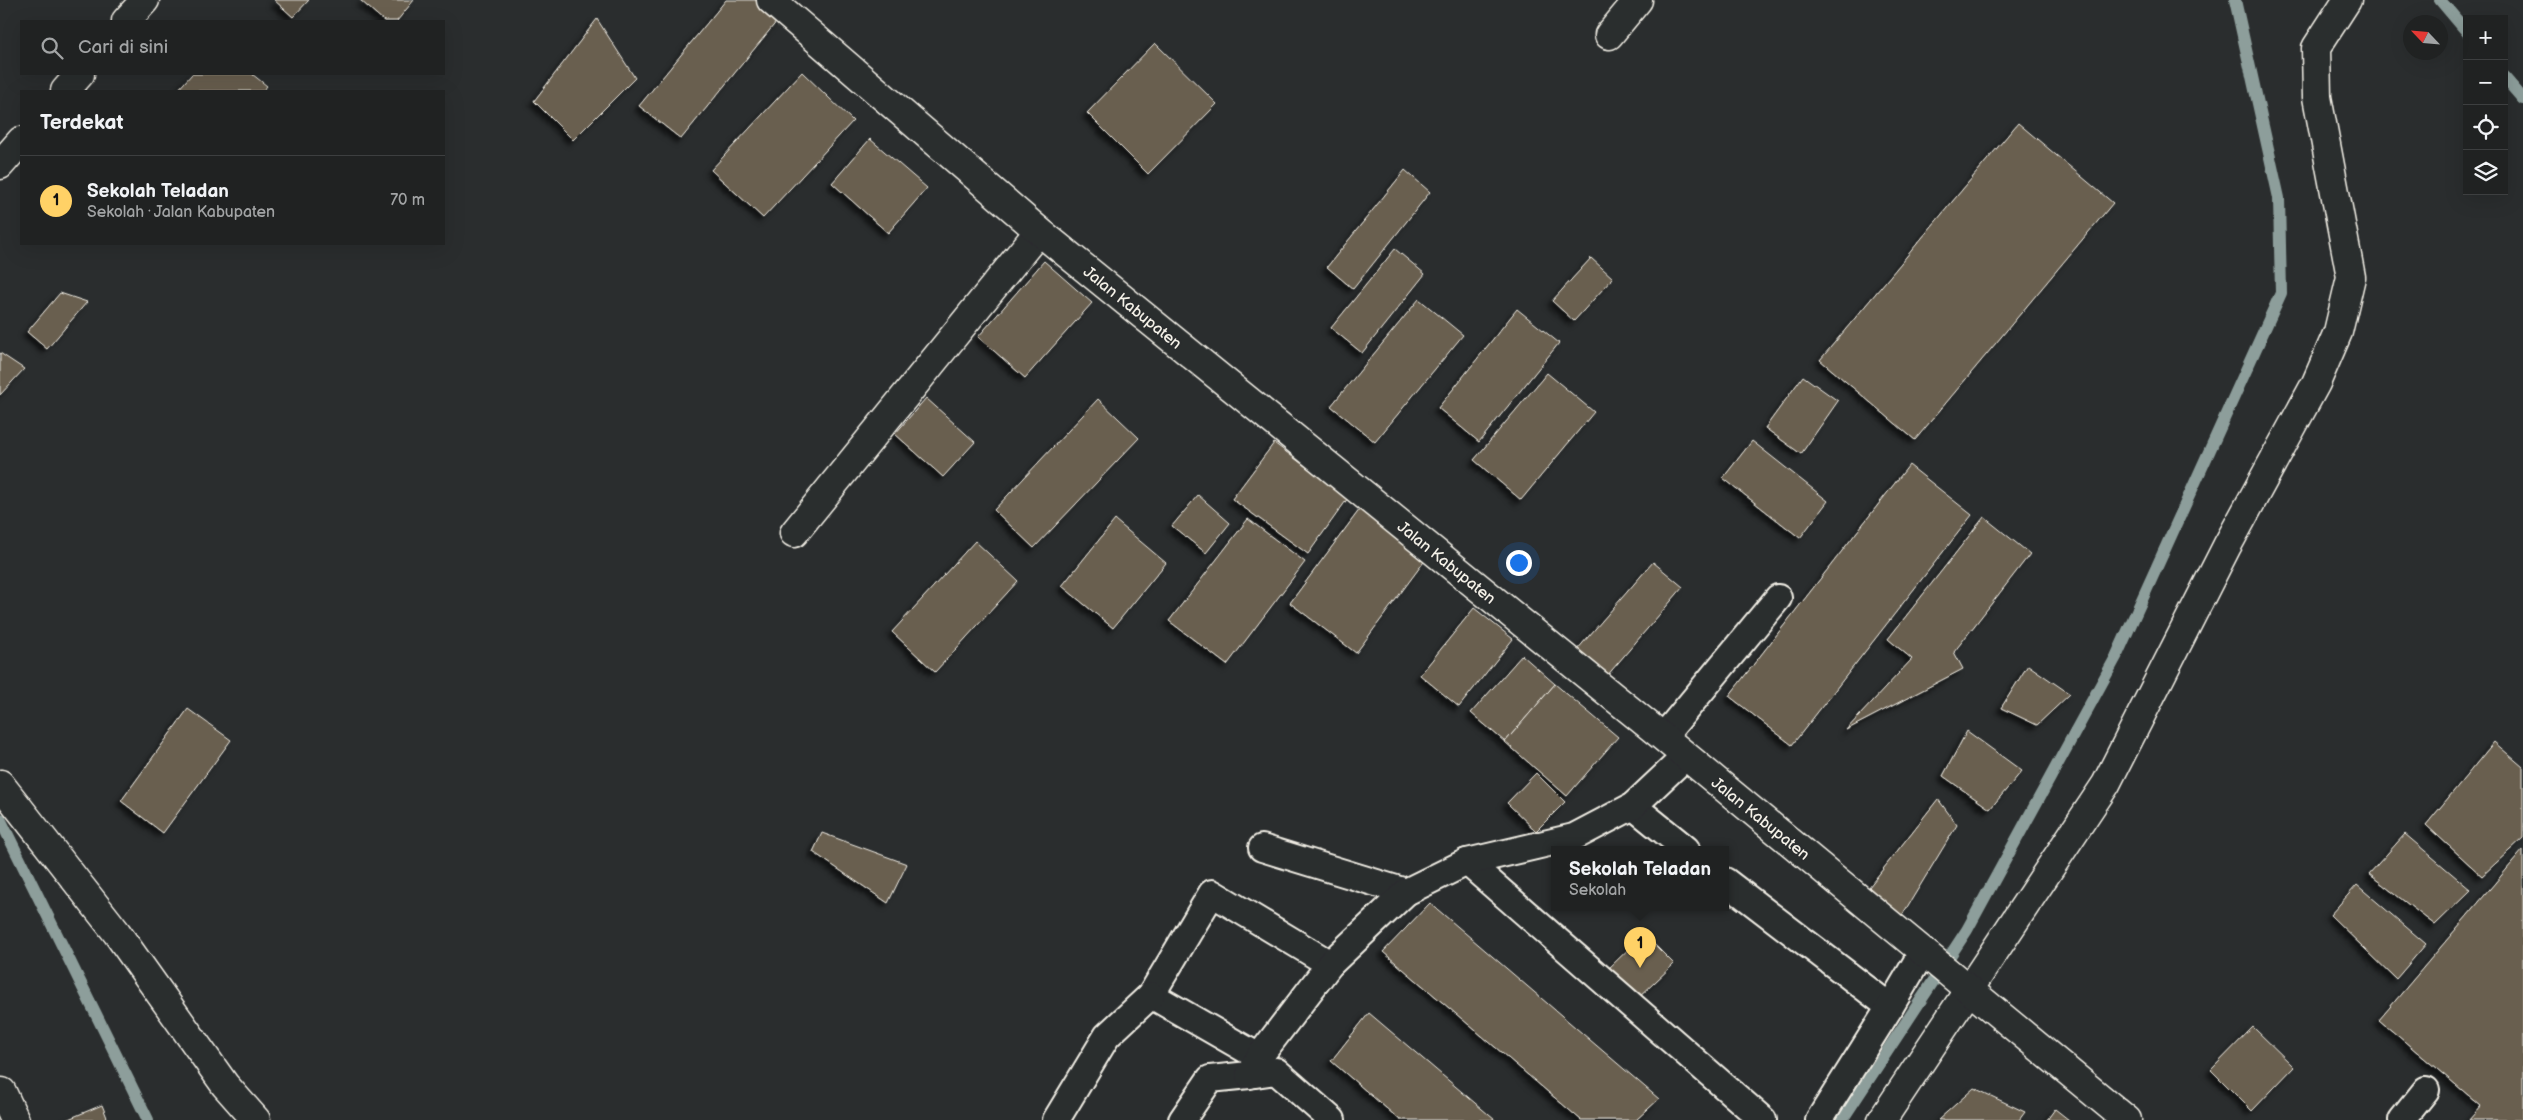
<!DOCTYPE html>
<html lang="id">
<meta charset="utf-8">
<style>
:root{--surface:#202222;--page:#282a2a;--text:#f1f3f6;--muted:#a2a4a5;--line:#3d3f40;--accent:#ffd166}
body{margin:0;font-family:"Balsamiq Sans",sans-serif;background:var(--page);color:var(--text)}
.controls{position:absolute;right:15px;top:15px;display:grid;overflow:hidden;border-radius:0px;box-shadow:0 5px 20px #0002}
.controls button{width:45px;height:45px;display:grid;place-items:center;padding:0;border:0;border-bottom:1px solid var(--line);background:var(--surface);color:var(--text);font:25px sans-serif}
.compass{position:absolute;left:2403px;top:15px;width:45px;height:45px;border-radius:50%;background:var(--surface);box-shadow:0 5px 20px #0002;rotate:296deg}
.you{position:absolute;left:1518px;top:562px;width:18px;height:18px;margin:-12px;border:4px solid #fff;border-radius:50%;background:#1a73e8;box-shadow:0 0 0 8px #1a73e833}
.badge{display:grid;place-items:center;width:32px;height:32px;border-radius:50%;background:var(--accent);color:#111;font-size:16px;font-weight:700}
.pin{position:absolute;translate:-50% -41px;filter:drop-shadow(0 1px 2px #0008)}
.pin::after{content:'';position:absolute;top:26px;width:18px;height:15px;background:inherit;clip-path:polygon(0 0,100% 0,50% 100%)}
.popup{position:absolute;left:1551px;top:846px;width:178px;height:65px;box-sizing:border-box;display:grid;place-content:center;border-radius:0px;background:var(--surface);filter:drop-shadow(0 1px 4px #0005);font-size:16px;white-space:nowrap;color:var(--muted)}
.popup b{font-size:19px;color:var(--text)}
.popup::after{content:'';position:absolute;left:50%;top:100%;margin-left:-10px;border:10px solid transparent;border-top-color:var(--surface)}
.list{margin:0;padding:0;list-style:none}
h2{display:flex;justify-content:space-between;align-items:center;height:65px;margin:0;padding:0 20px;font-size:21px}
h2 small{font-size:16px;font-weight:400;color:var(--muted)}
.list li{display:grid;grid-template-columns:32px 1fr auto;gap:15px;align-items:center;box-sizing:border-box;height:90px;padding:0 20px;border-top:1px solid var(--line)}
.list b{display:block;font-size:19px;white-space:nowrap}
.list p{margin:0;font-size:16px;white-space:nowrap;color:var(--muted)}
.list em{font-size:16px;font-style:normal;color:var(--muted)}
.icon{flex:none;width:28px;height:28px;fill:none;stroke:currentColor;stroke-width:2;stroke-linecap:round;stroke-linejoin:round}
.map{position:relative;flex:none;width:2523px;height:1120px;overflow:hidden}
.search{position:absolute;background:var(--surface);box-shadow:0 5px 20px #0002;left:20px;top:20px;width:425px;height:55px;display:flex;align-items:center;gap:12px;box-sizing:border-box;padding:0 18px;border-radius:0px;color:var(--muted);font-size:19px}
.panel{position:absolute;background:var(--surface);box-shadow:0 5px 20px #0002;left:20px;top:90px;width:425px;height:155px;border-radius:0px}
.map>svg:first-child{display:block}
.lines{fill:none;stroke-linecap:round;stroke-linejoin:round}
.stream{stroke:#8d9e9b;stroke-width:12}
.building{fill:#695e50;stroke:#f4f1e8;filter:url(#shadow)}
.lane-casing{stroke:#f4f1e8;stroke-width:30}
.street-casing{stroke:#f4f1e8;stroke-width:31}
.secondary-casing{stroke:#f4f1e8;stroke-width:31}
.lane{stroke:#2a2d2e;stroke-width:26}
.street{stroke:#2a2d2e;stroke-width:28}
.secondary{stroke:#2a2d2e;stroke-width:28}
.labels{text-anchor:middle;stroke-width:4;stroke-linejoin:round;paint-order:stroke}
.street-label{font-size:16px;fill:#f4f1e8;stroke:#2a2d2e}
</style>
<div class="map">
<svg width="2523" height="1120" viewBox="0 0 2523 1120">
<defs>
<filter id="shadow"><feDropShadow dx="-4.5" dy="4.5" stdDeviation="2.5" flood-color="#0009"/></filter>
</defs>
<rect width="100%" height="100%" fill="#2a2d2e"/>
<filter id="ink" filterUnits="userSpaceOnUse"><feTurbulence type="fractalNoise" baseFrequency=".02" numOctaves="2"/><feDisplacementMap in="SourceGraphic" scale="10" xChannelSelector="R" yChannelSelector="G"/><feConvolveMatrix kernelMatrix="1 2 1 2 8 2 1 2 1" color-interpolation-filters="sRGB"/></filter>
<g filter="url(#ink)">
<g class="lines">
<g class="stream">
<path d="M2440,0L2467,32"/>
<path d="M2504,77L2523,99"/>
<path d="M0,819L148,1120"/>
<path d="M1842,1120L1967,930L2116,657L2281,293L2279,198L2235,0"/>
</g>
</g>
<g class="building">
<path d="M274,0H309L293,17Z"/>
<path d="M360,0H414L397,21H384Z"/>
<path d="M726,0H764L782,15L681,139L639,106Z"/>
<path d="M597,19L635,78L573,140L534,101Z"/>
<path d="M1155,43L1217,104L1148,174L1087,113Z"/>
<path d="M802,72L853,121L763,218L711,170Z"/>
<path d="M192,74H252L267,86L263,91H177Z"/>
<path d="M2018,123L2113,203L1915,440L1820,360Z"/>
<path d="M870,139L927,188L888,233L832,183Z"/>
<path d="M1405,170L1430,192L1353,289L1327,267Z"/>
<path d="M1395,249L1425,274L1362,353L1331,328Z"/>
<path d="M1591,258L1613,278L1574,321L1552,301Z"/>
<path d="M1044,261L1092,303L1025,378L978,337Z"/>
<path d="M60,293L87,302L47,349L27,332Z"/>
<path d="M1419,299L1463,335L1375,442L1331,406Z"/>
<path d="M1517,309L1559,343L1479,442L1438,408Z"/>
<path d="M0,353L24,369L0,395Z"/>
<path d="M1547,373L1594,412L1521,500L1474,460Z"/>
<path d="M1803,376L1838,401L1801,454L1765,428Z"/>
<path d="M926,398L975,442L943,477L895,434Z"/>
<path d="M1098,399L1139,438L1034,548L994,510Z"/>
<path d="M1752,441L1828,501L1800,538L1723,478Z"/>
<path d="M1274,443L1348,498L1308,554L1232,499Z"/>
<path d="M1909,465L1972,515L1792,745L1729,696Z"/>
<path d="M1198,495L1230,523L1206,553L1172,526Z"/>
<path d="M1360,509L1426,559L1356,653L1290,603Z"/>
<path d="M1984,517L2030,554L1954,652L1963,669L1846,730L1912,659L1888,639Z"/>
<path d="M1248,519L1305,562L1227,665L1169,621Z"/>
<path d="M1115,520L1166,563L1113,628L1062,586Z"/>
<path d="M975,541L1018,581L935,672L892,632Z"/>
<path d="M1653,562L1683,587L1606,677L1576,651Z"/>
<path d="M1474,608L1513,639L1459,707L1420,675Z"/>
<path d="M1522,655L1555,684L1505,742L1471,713Z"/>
<path d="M2028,665L2070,694L2037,725L2001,708Z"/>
<path d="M1555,684L1618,737L1567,796L1505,742Z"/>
<path d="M188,709L231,740L163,833L121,801Z"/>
<path d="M1967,731L2022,771L1990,809L1943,776Z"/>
<path d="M2494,742L2523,767V838L2482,876L2426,825Z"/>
<path d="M1536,773L1565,802L1536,831L1507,803Z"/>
<path d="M1938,799L1957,825L1901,917L1869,887Z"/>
<path d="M822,833L907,864L888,903L813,852Z"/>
<path d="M2405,834L2471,890L2435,925L2369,874Z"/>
<path d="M2523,850V1120H2469L2481,1106L2379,1020Z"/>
<path d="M2357,885L2426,944L2396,979L2330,915Z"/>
<path d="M1430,903L1659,1099L1636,1120H1581L1383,952Z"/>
<path d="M1644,934L1674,964L1635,1001L1606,971Z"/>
<path d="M1369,1013L1495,1120H1400L1331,1061Z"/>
<path d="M2253,1027L2294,1067L2252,1111L2211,1070Z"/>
<path d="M1974,1088L2025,1112L2019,1120H1938Z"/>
<path d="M102,1105L108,1120H66Z"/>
<path d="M2055,1109L2069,1120H2047Z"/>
</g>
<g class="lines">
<defs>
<g id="lane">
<path d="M1663,737L1778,598"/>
<path d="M1633,806L1686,849"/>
<path d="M1262,848L1406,892"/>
<path d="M1467,862L1763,1120"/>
<path d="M1725,881L1890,1007"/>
<path d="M1259,1057L1151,995L1212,893L1330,964"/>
<path d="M1056,1120L1107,1036L1151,995"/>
<path d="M1182,1120L1210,1079L1249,1075"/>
<path d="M1332,1120L1276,1071L1249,1075L1259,1057L1330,964L1406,892L1467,862L1574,837L1633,806L1686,756"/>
<path d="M1819,1120L1890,1007L1923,951"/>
<path d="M2402,1120L2426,1090"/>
</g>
<g id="street">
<path d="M126,21L145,0"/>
<path d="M1609,35L1638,0"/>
<path d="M65,91L80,74"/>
<path d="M0,165L21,141"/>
<path d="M794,533L1039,231"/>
<path d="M0,784L117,933L225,1085L256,1120"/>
<path d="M2,1092L15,1120"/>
<path d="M1882,1120L2106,784L2227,546L2316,383L2338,332L2351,277L2317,97L2316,48L2347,0"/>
</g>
<path id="secondary" d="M771,0L1039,231L1663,737L2127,1120"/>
</defs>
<use href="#lane" class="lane-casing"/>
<use href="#street" class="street-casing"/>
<use href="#secondary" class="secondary-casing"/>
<use href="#lane" class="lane"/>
<use href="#street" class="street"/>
<use href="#secondary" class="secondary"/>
</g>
</g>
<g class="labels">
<g class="street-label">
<text transform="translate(1133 307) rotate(39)" y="6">Jalan Kabupaten</text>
<text transform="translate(1447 562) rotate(39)" y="6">Jalan Kabupaten</text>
<text transform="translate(1761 818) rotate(39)" y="6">Jalan Kabupaten</text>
</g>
</g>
</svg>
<div class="controls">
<button>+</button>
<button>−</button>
<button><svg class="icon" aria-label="locate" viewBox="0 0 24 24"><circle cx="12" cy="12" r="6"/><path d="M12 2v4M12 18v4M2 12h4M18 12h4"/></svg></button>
<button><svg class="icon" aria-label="layers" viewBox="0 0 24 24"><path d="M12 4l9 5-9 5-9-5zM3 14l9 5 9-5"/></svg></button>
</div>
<svg class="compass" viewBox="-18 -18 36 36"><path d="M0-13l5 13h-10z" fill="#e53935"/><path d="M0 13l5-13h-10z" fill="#a2a4a5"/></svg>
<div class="you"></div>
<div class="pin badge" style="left:1640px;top:968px">1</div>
<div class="popup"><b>Sekolah Teladan</b>Sekolah</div>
<div class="search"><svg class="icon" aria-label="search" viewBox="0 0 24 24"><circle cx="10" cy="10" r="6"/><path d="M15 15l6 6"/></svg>Cari di sini</div>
<section class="panel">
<h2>Terdekat<small></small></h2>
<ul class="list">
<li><span class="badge">1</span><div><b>Sekolah Teladan</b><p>Sekolah · Jalan Kabupaten</p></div><em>70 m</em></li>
</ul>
</section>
</div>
